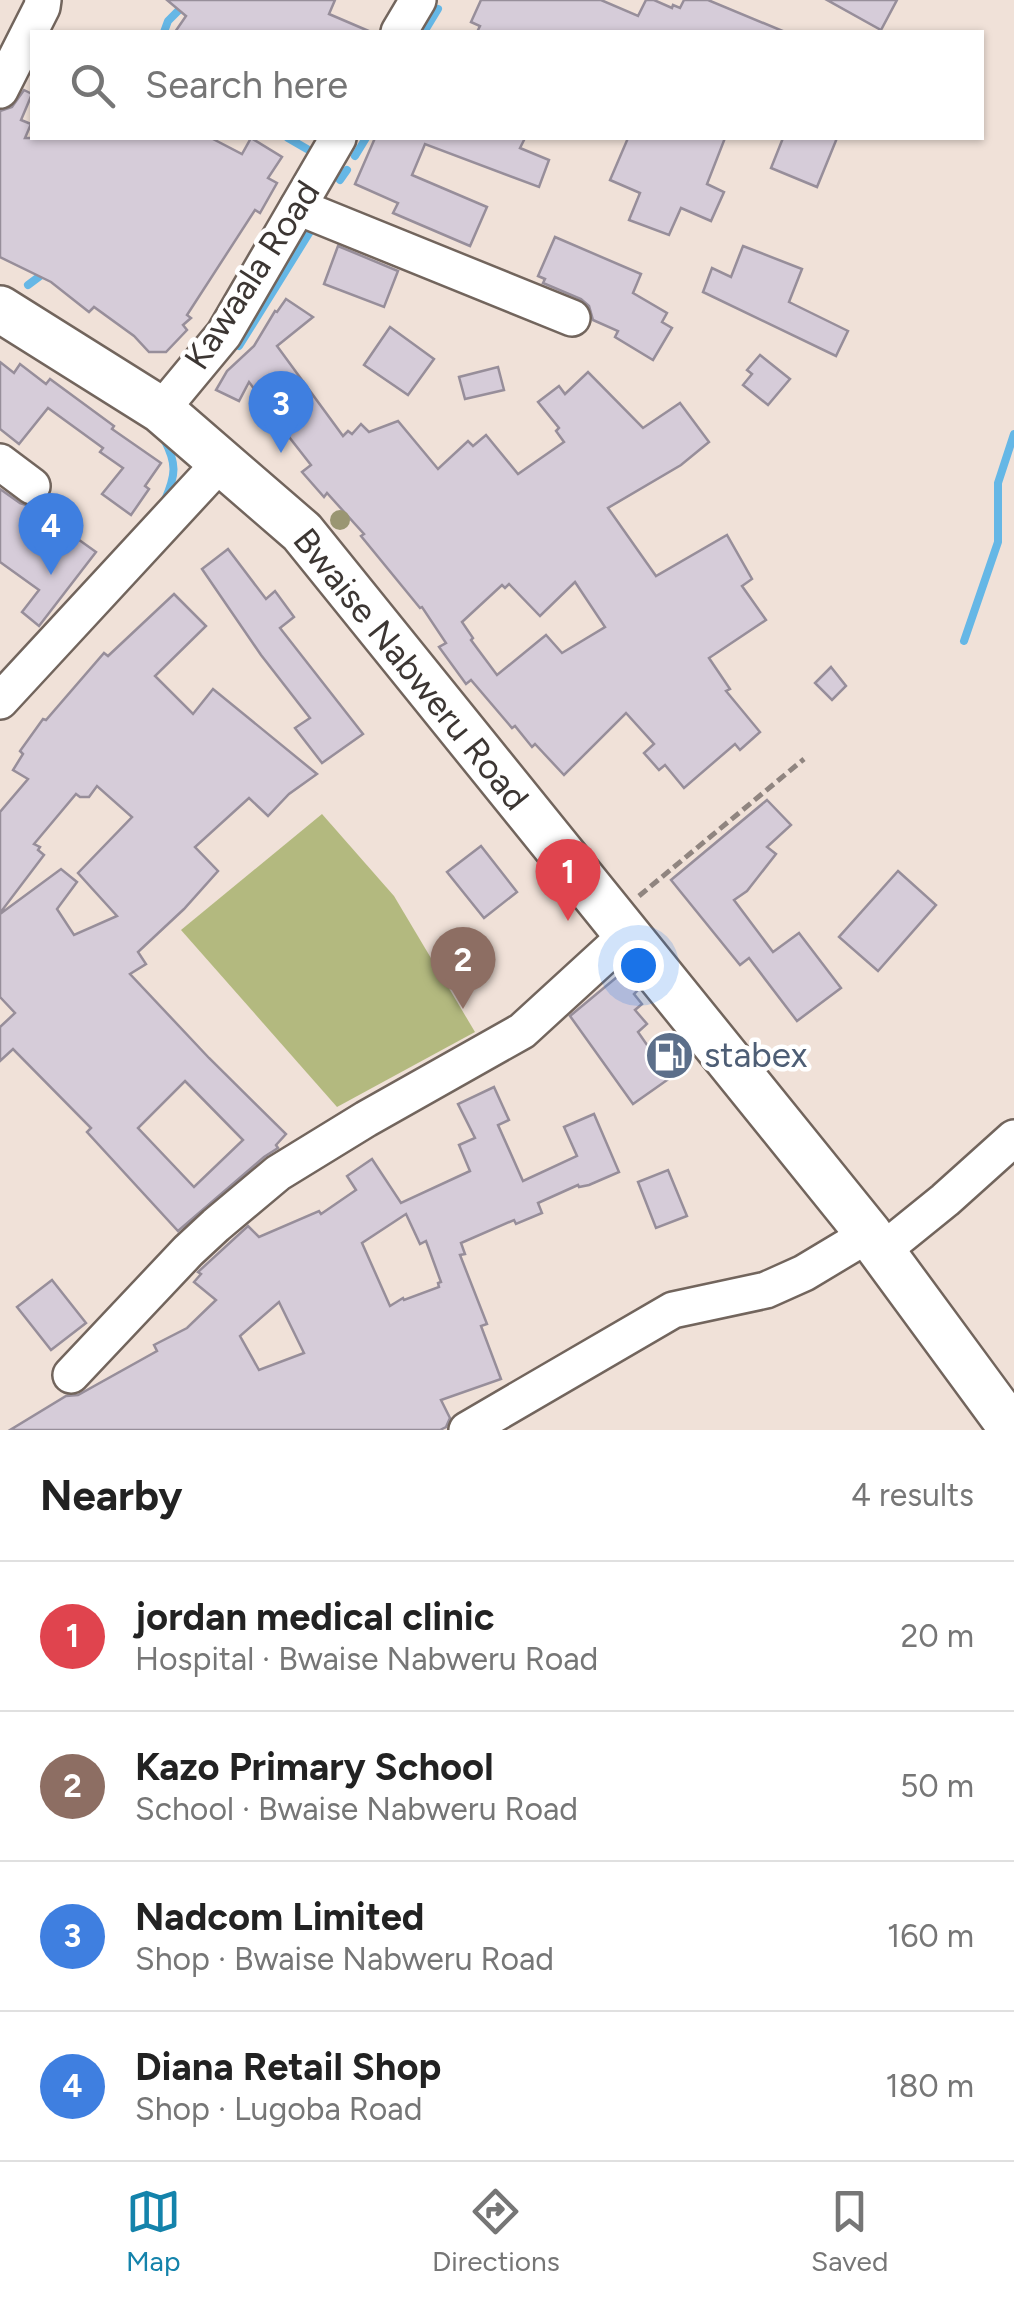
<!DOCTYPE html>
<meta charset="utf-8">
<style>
:root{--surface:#fff;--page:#f2f2f2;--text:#222;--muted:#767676;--line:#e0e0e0;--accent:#1483ab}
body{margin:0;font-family:Figtree,sans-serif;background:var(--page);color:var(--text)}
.you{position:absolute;left:638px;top:965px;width:35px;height:35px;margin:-25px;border:8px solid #fff;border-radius:50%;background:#1a73e8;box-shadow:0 0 0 15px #1a73e833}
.badge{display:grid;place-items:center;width:65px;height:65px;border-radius:50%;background:var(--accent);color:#fff;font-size:32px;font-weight:700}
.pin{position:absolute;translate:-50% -82px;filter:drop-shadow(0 2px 5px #0008)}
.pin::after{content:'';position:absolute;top:52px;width:35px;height:30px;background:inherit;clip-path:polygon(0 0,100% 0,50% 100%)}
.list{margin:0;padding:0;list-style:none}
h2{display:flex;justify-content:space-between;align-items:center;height:130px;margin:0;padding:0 40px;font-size:42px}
h2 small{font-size:32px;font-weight:400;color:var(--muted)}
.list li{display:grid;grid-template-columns:65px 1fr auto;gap:30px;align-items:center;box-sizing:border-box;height:150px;padding:0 40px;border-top:2px solid var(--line)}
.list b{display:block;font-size:38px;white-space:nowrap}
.list p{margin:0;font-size:32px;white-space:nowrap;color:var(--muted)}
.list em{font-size:32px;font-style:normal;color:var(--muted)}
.icon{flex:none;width:55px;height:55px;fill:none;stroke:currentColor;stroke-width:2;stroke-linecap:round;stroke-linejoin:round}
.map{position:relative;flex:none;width:1014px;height:1430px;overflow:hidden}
.search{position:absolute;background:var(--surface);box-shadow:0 2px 8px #0004;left:30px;right:30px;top:30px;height:110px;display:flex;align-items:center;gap:25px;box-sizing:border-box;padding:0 35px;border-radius:0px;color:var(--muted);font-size:38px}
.sheet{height:730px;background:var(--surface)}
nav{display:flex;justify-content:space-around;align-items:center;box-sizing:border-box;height:140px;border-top:2px solid var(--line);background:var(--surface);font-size:28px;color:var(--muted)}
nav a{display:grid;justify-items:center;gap:5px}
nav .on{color:var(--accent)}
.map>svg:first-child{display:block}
.green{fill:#b3b97f}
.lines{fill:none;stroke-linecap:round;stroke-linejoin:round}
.stream{stroke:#65b7e6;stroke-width:8}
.building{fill:#d6ccd9;stroke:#978e9a;stroke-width:2.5;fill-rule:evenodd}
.minor-casing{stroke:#72655d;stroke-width:40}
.major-casing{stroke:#72655d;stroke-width:50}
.path{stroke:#908580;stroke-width:5;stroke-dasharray:10 5;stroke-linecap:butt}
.minor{stroke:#fff;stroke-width:35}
.major{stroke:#fff;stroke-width:45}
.tree{fill:#9a9672}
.labels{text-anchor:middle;stroke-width:9;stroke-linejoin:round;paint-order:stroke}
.street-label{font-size:35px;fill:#3c3633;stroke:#fff}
.service-label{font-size:35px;fill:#4e5e75;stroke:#fff;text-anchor:start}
</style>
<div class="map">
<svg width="1014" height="1430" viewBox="0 0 1014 1430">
<rect width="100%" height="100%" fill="#f0e1d8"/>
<path class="green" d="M322,814L394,896L475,1032L337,1107L181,930Z"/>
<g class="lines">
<g class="stream">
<path d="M164,32L168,21L189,0"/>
<path d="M424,32L438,9"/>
<path d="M288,138L307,149"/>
<path d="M355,156L366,138"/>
<path d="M340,180L347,170"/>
<path d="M28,285L44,273"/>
<path d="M239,346L316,222"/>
<path d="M164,439C177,464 176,474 165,500"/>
<path d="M964,641L998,542V483L1014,434"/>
</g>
</g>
<g class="building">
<path d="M167,0H335L329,14L371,32H175L186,16Z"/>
<path d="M481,0H601L638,16L646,0H654L672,8L673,5L680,8L684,0H708L785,32H477L480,26L471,22Z"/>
<path d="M827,0H897L881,30Z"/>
<path d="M24,90L32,94L21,120L31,124L25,138H211L242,154L251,138L282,157L268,178L277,183L260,213L255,210L187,315L191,318L183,325L187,330L166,352H149L134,336L94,307L89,312L51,282L0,257V111L12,107Z"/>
<path d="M375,138H525L520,148L549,160L539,187L425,144L412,175L487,207L470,246L393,213L398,203L355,184Z"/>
<path d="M628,138H725L707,184L724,192L711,221L681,208L669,235L629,220L640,193L610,180Z"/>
<path d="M783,138H837L817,187L771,168Z"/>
<path d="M555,237L641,274L633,293L667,313L662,322L672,328L653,360L615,337L618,331L593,320L589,306L581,299L543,283L545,279L538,276Z"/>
<path d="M338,246L398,271L384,307L324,284Z"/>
<path d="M743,246L802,269L789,302L848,331L836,356L703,292L712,268L731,277Z"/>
<path d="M286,299L313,317L277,346L343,436L348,431L352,434L361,424L369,432L398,421L438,469L468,441L473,446L486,435L518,474L564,442L556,431L559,428L538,402L559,386L565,394L588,372L643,428L680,403L709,442L681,465L608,508L656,576L727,535L752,579L742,586L766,620L709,658L730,689L726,691L760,732L740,750L735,744L684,788L665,765L659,770L644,753L654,744L626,713L564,775L535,744L532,747L515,726L512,728L471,680L466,684L439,647L446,643L422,607L420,608L361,536L364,534L327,493L324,497L302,472L311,465L286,433L291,428L263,390L258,394L249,382L239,401L216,390L227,371L254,346L275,311L277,312ZM575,582L605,627L562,653L546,635L497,675L471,640L473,638L462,622L502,585L505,588L509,584L540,616Z"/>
<path d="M390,327L434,359L408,395L364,365Z"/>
<path d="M760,355L790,379L768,405L743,385L752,374L747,370Z"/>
<path d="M0,362L14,373L20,364L46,384L50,379L114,426L112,429L161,463L145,486L149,489L131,515L102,494L123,468L100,452L103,448L48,408L19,444L0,429Z"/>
<path d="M498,367L504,390L465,399L459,377Z"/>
<path d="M0,489L20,503L33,507L96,552L39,626L22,612L39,590L0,562Z"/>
<path d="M228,549L266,599L275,591L294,617L280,628L363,734L322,763L295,728L310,718L261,655L202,569Z"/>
<path d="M174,594L206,626L155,676L193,714L213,689L317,774L289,794L268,816L249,798L195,847L218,871L184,909L138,952L146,964L130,974L209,1058L286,1134L276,1145L278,1148L264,1157L178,1231L87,1132L91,1128L13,1049L0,1061V1027L15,1013L0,997V914L61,869L77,882L57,909L74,935L117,916L78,873L132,817L97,786L89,797H80L76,794L34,844L40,847L38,850L44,855L0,913V812L28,779L13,770L23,754L20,751L43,719L46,720L104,653L108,656ZM185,1081L243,1140L194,1187L138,1128Z"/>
<path d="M831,667L846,686L832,700L815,683Z"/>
<path d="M767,800L791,825L767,847L776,854L747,891L734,900L773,952L799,933L841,988L797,1021L749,958L740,965L671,880Z"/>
<path d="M481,846L517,892L484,918L447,872Z"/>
<path d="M898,871L936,905L878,971L839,937Z"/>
<path d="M623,972L638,990L634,994L642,1004L635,1010L647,1024L638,1032L670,1078L633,1104L570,1016Z"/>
<path d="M494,1087L509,1120L498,1125L523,1181L577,1156L564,1127L594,1114L619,1172L589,1185L579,1187L578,1185L538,1203L542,1213L516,1224L514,1220L461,1243L465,1254L460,1255L487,1324L481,1326L501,1379L441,1400L450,1418L446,1427L440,1430H10L66,1396L78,1395L157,1351L154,1345L187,1328L216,1300L194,1282L201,1274L198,1272L248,1226L259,1237L319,1211L321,1214L356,1190L347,1176L372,1159L401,1203L470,1171L459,1145L475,1138L458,1104ZM406,1214L420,1244L426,1241L441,1282L438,1283L439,1287L404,1300L403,1298L390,1306L362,1243ZM279,1302L304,1353L259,1370L240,1336Z"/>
<path d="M668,1170L687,1216L656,1228L638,1182Z"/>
<path d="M52,1280L86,1323L51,1350L17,1307Z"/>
</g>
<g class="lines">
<defs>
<g id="minor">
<path d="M399,32L418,0"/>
<path d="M0,90L42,7L43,0"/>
<path d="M298,207L572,318"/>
<path d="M161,410L224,334L338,138"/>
<path d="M0,462L32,486"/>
<path d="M0,701L222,461"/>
<path d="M882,1251L945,1200L1014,1138"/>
<path d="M71,1375L188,1251L216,1225L278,1173L366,1119L522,1031L628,934"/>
<path d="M467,1430L673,1310L766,1290L804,1273L869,1234"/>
</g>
<path id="major" d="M0,309L161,410L302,532L869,1234L1013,1430"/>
</defs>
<use href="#minor" class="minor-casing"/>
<use href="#major" class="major-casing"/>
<path class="path" d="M639,896L804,759"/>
<use href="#minor" class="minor"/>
<use href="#major" class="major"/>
</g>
<circle class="tree" cx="340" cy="520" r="10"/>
<defs>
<symbol id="fuel-disc" viewBox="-11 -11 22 22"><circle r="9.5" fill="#5c6f8a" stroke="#fff"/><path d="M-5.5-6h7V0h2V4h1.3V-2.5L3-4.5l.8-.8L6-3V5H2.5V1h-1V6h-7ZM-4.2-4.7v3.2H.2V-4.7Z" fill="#fff"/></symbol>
</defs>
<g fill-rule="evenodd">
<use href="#fuel-disc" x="642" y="1028" width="55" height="55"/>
</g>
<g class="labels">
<g class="street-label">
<text transform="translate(252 275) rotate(-57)" y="12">Kawaala Road</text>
<text transform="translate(411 669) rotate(51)" y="12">Bwaise Nabweru Road</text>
</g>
<g class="service-label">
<text x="704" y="1067">stabex</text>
</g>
</g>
</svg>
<div class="you"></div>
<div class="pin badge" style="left:568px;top:921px;background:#e0444e">1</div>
<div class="pin badge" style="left:463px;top:1009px;background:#8d6e63">2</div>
<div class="pin badge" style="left:281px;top:453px;background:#3f7fe0">3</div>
<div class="pin badge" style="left:51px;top:575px;background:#3f7fe0">4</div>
<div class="search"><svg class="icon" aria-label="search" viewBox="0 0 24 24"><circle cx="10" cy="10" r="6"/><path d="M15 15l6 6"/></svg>Search here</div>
</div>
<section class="sheet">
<h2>Nearby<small>4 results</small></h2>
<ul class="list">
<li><span class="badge" style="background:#e0444e">1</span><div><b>jordan medical clinic</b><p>Hospital · Bwaise Nabweru Road</p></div><em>20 m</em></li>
<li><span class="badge" style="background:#8d6e63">2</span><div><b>Kazo Primary School</b><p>School · Bwaise Nabweru Road</p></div><em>50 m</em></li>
<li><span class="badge" style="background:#3f7fe0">3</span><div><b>Nadcom Limited</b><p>Shop · Bwaise Nabweru Road</p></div><em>160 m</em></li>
<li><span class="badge" style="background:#3f7fe0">4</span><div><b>Diana Retail Shop</b><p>Shop · Lugoba Road</p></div><em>180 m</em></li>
</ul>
</section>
<nav>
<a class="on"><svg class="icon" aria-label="map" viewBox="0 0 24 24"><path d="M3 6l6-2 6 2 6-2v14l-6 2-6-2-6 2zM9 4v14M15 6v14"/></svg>Map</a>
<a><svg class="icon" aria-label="directions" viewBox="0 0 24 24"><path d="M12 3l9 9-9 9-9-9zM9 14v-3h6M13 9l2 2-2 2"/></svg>Directions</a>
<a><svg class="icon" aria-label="saved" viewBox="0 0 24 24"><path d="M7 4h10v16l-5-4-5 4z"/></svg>Saved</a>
</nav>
